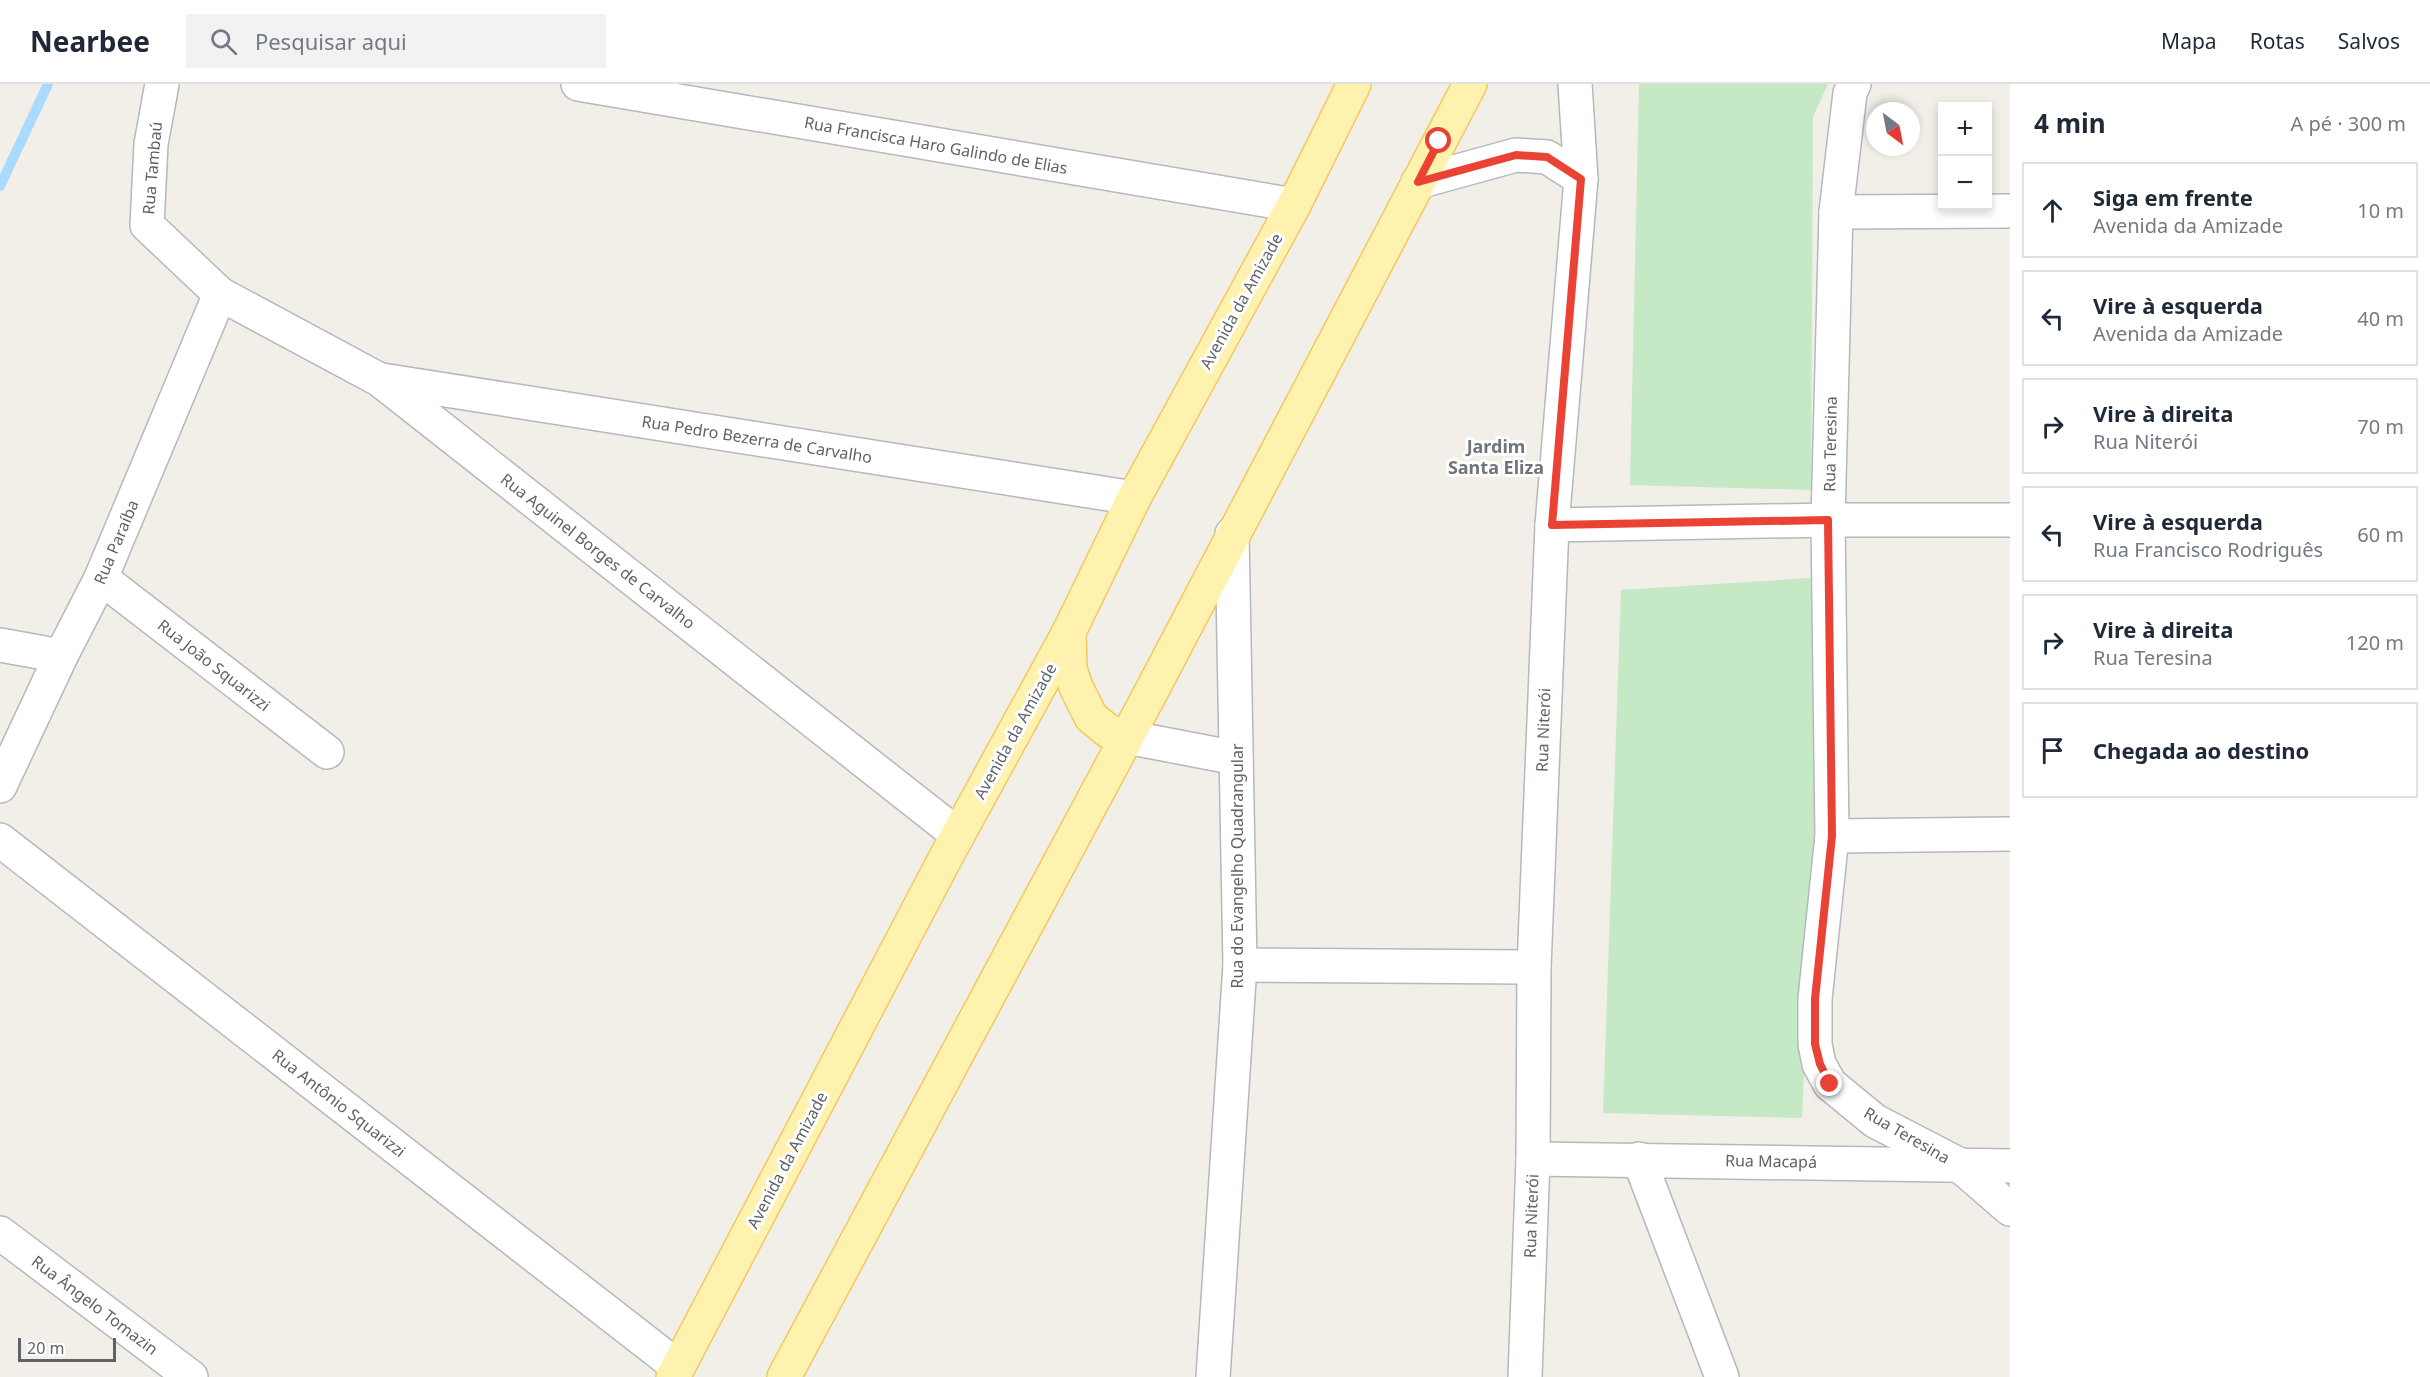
<!DOCTYPE html>
<html lang="pt">
<meta charset="utf-8">
<style>
:root{--surface:#fff;--page:#f2f2f3;--text:#1f2937;--muted:#747a83;--line:#e0e1e3}
body{margin:0;font-family:"Noto Sans",sans-serif;background:var(--page);color:var(--text)}
.controls{position:absolute;right:18px;top:18px;display:grid;overflow:hidden;border-radius:0px;box-shadow:0 3px 9px #0003}
.controls button{width:54px;height:54px;display:grid;place-items:center;padding:0;border:0;border-bottom:2px solid var(--line);background:var(--surface);color:var(--text);font:30px sans-serif}
.compass{position:absolute;left:1866px;top:18px;width:54px;height:54px;border-radius:50%;background:var(--surface);box-shadow:0 3px 9px #0003;rotate:148deg}
.scale{position:absolute;left:18px;bottom:15px;width:98px;box-sizing:border-box;padding-left:6px;border:3px solid #5f6368;border-top:0;font-size:16px;line-height:21px;white-space:nowrap;color:#5f6368;-webkit-text-stroke:4px #fff;paint-order:stroke}
.stop{position:absolute;width:18px;height:18px;margin:-14px;border:4px solid #ea4335;border-radius:50%;background:#fff}
.stop.end{background:#ea4335;border-color:#fff;box-shadow:0 2px 6px #0008}
.list{margin:0;padding:0;list-style:none}
h2{display:flex;justify-content:space-between;align-items:center;height:78px;margin:0;padding:0 24px;font-size:26px}
h2 small{font-size:20px;font-weight:400;color:var(--muted)}
.list li{display:grid;grid-template-columns:39px 1fr auto;gap:18px;align-items:center;box-sizing:border-box;height:96px;margin:0 12px 12px;padding:0 12px;border:2px solid var(--line);border-radius:0px}
.list b{display:block;font-size:22px;white-space:nowrap}
.list p{margin:0;font-size:20px;white-space:nowrap;color:var(--muted)}
.list em{font-size:20px;font-style:normal;color:var(--muted)}
.icon{flex:none;width:33px;height:33px;fill:none;stroke:currentColor;stroke-width:2;stroke-linecap:round;stroke-linejoin:round}
.map{position:relative;flex:none;width:2010px;height:1293px;overflow:hidden}
header{display:flex;align-items:center;gap:36px;box-sizing:border-box;height:84px;padding:0 30px;background:var(--surface);border-bottom:2px solid var(--line)}
header strong{font-size:28px}
nav{display:flex;gap:33px;margin-inline-start:auto;font-size:21px}
.search{width:420px;height:54px;background:var(--page);display:flex;align-items:center;gap:15px;box-sizing:border-box;padding:0 21px;border-radius:0px;color:var(--muted);font-size:22px}
main{display:flex}
aside{flex:1;background:var(--surface)}
.map>svg:first-child{display:block}
.green{fill:#c5e8c5}
.lines{fill:none;stroke-linecap:round;stroke-linejoin:round}
.stream{stroke:#aadaff;stroke-width:10}
.minor-casing{stroke:#b5b8bc;stroke-width:36}
.major-casing{stroke:#f2c960;stroke-width:36}
.minor{stroke:#fff;stroke-width:33}
.major{stroke:#fff2af;stroke-width:33}
.route{stroke:#ea4335;stroke-width:8}
.labels{text-anchor:middle;stroke-width:6;stroke-linejoin:round;paint-order:stroke}
.street-label{font-size:16px;fill:#5f6368;stroke:#fff}
.neighbourhood-label{font-size:18px;font-weight:bold;fill:#70757a;stroke:#fff}
</style>
<header>
<strong>Nearbee</strong>
<div class="search"><svg class="icon" aria-label="search" viewBox="0 0 24 24"><circle cx="10" cy="10" r="6"/><path d="M15 15l6 6"/></svg>Pesquisar aqui</div>
<nav><a>Mapa</a><a>Rotas</a><a>Salvos</a></nav>
</header>
<main>
<div class="map">
<svg width="2010" height="1293" viewBox="0 0 2010 1293">
<rect width="100%" height="100%" fill="#f1efe8"/>
<g class="green">
<path d="M1639,0H1828L1813,33L1811,406L1630,401Z"/>
<path d="M1826,493L1802,1034L1603,1029L1621,506Z"/>
</g>
<g class="lines">
<path class="stream" d="M0,102L48,0"/>
<defs>
<g id="minor">
<path d="M162,0L151,60L147,141L220,210L380,296L958,751"/>
<path d="M578,0L1294,121"/>
<path d="M1854,0L1850,9L1836,128L1828,436L1832,752L1815,915V960L1819,980L1830,1000L1875,1037L1958,1080L2010,1125"/>
<path d="M1418,98L1516,71L1547,73L1581,95"/>
<path d="M1836,128L2010,127"/>
<path d="M382,296L1134,414"/>
<path d="M1552,441L1828,436H2010"/>
<path d="M101,494L327,668"/>
<path d="M0,561L61,572"/>
<path d="M1127,653L1236,674"/>
<path d="M0,702L61,572L101,494L220,210"/>
<path d="M1832,752L2010,750"/>
<path d="M0,756L678,1283"/>
<path d="M1240,881L1534,883"/>
<path d="M1533,1075L2010,1082"/>
<path d="M1639,1075L1722,1293"/>
<path d="M0,1149L191,1293"/>
<path d="M1213,1293L1240,881L1232,450"/>
<path d="M1525,1293L1533,1075L1534,883L1552,441L1581,95L1575,0"/>
</g>
<g id="major">
<path d="M1069,548L1070,585L1076,603L1091,633L1108,647L1127,653"/>
<path d="M673,1293L947,771L1069,548L1134,414L1294,121L1354,0"/>
<path d="M784,1293L1150,610L1470,0"/>
</g>
</defs>
<use href="#minor" class="minor-casing"/>
<use href="#major" class="major-casing"/>
<use href="#minor" class="minor"/>
<use href="#major" class="major"/>
</g>
<g class="lines">
<path class="route" d="M1439,57L1418,98L1516,71L1547,73L1581,95L1552,441L1828,436L1832,752L1815,915V960L1820,980L1830,1000"/>
</g>
<g class="labels">
<g class="street-label">
<text transform="translate(936 61) rotate(10)" y="6">Rua Francisca Haro Galindo de Elias</text>
<text transform="translate(152 84) rotate(-85)" y="6">Rua Tambaú</text>
<text transform="translate(1241 217) rotate(-61)" y="6">Avenida da Amizade</text>
<text transform="translate(757 355) rotate(9)" y="6">Rua Pedro Bezerra de Carvalho</text>
<text transform="translate(1830 360) rotate(-89)" y="6">Rua Teresina</text>
<text transform="translate(116 458) rotate(-67)" y="6">Rua Paraíba</text>
<text transform="translate(598 467) rotate(38)" y="6">Rua Aguinel Borges de Carvalho</text>
<text transform="translate(214 581) rotate(38)" y="6">Rua João Squarizzi</text>
<text transform="translate(1543 646) rotate(-88)" y="6">Rua Niterói</text>
<text transform="translate(1015 647) rotate(-61)" y="6">Avenida da Amizade</text>
<text transform="translate(1237 782) rotate(-90)" y="6">Rua do Evangelho Quadrangular</text>
<text transform="translate(339 1019) rotate(38)" y="6">Rua Antônio Squarizzi</text>
<text transform="translate(1907 1051) rotate(30)" y="6">Rua Teresina</text>
<text transform="translate(787 1076) rotate(-62)" y="6">Avenida da Amizade</text>
<text transform="translate(1771 1077) rotate(1)" y="6">Rua Macapá</text>
<text transform="translate(1531 1132) rotate(-88)" y="6">Rua Niterói</text>
<text transform="translate(95 1221) rotate(37)" y="6">Rua Ângelo Tomazin</text>
</g>
<g class="neighbourhood-label">
<text x="1496" y="369">Jardim<tspan x="1496" dy="21">Santa Eliza</tspan></text>
</g>
</g>
</svg>
<div class="controls">
<button>+</button>
<button>−</button>
</div>
<svg class="compass" viewBox="-18 -18 36 36"><path d="M0-13l5 13h-10z" fill="#e53935"/><path d="M0 13l5-13h-10z" fill="#747a83"/></svg>
<div class="scale">20 m</div>
<div class="stop" style="left:1439px;top:57px"></div>
<div class="stop end" style="left:1830px;top:1000px"></div>
</div>
<aside>
<h2>4 min<small>A pé · 300 m</small></h2>
<ul class="list">
<li><svg class="icon" aria-label="ahead" viewBox="0 0 24 24"><path d="M12 20V5M6 11l6-6 6 6"/></svg><div><b>Siga em frente</b><p>Avenida da Amizade</p></div><em>10 m</em></li>
<li><svg class="icon" aria-label="left" viewBox="0 0 24 24"><path d="M17 20v-9H6M10 6l-5 5 5 5"/></svg><div><b>Vire à esquerda</b><p>Avenida da Amizade</p></div><em>40 m</em></li>
<li><svg class="icon" aria-label="right" viewBox="0 0 24 24"><path d="M7 20v-9h11M14 6l5 5-5 5"/></svg><div><b>Vire à direita</b><p>Rua Niterói</p></div><em>70 m</em></li>
<li><svg class="icon" aria-label="left" viewBox="0 0 24 24"><path d="M17 20v-9H6M10 6l-5 5 5 5"/></svg><div><b>Vire à esquerda</b><p>Rua Francisco Rodriguês</p></div><em>60 m</em></li>
<li><svg class="icon" aria-label="right" viewBox="0 0 24 24"><path d="M7 20v-9h11M14 6l5 5-5 5"/></svg><div><b>Vire à direita</b><p>Rua Teresina</p></div><em>120 m</em></li>
<li><svg class="icon" aria-label="arrive" viewBox="0 0 24 24"><path d="M6 21V4h12l-3 4 3 4H6"/></svg><div><b>Chegada ao destino</b></div></li>
</ul>
</aside>
</main>
